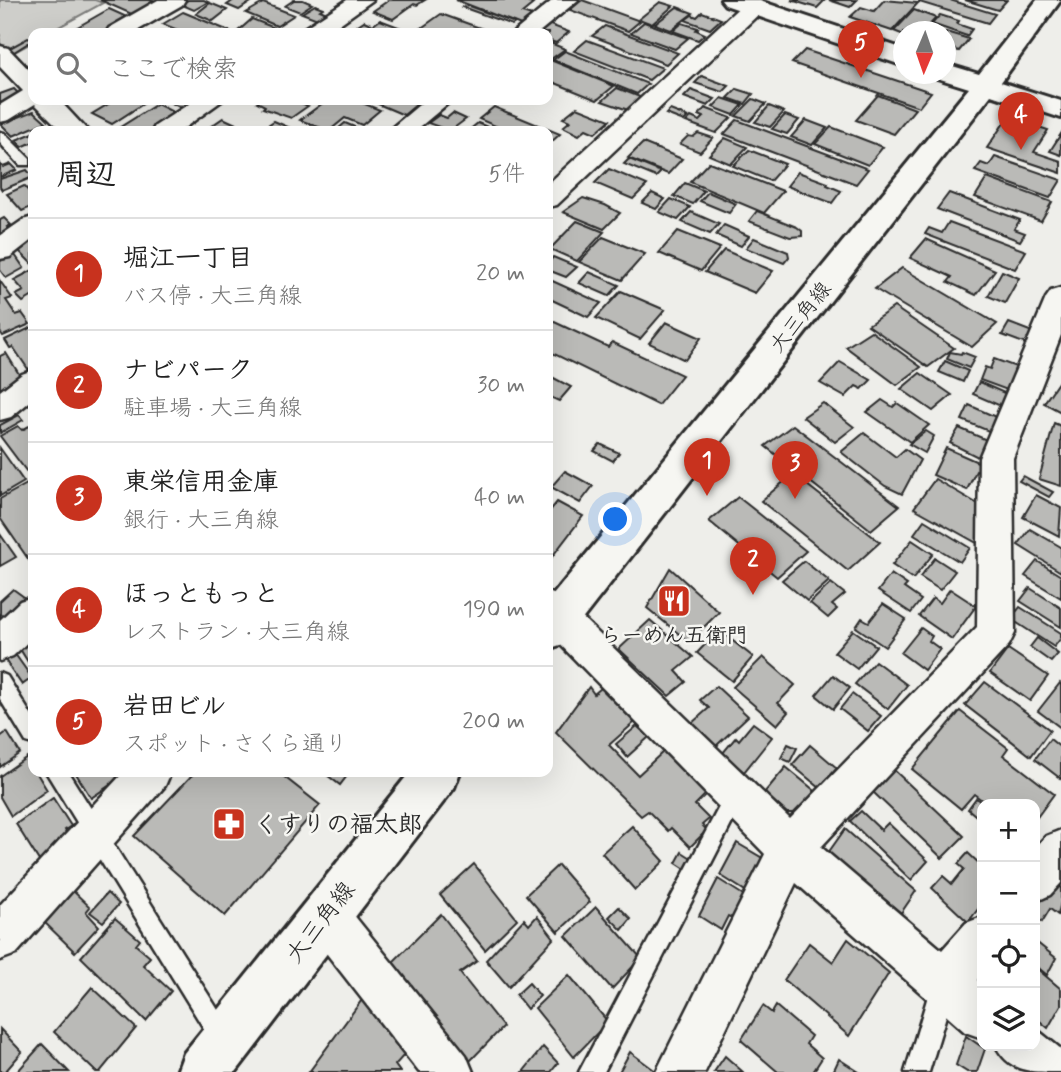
<!DOCTYPE html>
<html lang="ja">
<meta charset="utf-8">
<style>
:root{--surface:#fff;--page:#f6f6f6;--text:#222;--muted:#767676;--line:#e0e0e0;--accent:#c8321e}
body{margin:0;font-family:Mynerve,"Klee One",sans-serif;background:var(--page);color:var(--text)}
.controls{position:absolute;right:21px;bottom:21px;display:grid;overflow:hidden;border-radius:14px;box-shadow:0 7px 28px #0002}
.controls button{width:63px;height:63px;display:grid;place-items:center;padding:0;border:0;border-bottom:2px solid var(--line);background:var(--surface);color:var(--text);font:35px sans-serif}
.compass{position:absolute;left:893px;top:21px;width:63px;height:63px;border-radius:50%;background:var(--surface);box-shadow:0 7px 28px #0002;rotate:182deg}
.you{position:absolute;left:616px;top:520px;width:24px;height:24px;margin:-18px;border:5px solid #fff;border-radius:50%;background:#1a73e8;box-shadow:0 0 0 10px #1a73e833}
.badge{display:grid;place-items:center;width:46px;height:46px;border-radius:50%;background:var(--accent);color:#fff;font-size:23px;font-weight:700}
.pin{position:absolute;translate:-50% -58px;filter:drop-shadow(0 2px 4px #0008)}
.pin::after{content:'';position:absolute;top:37px;width:24px;height:21px;background:inherit;clip-path:polygon(0 0,100% 0,50% 100%)}
.list{margin:0;padding:0;list-style:none}
h2{display:flex;justify-content:space-between;align-items:center;height:91px;margin:0;padding:0 28px;font-size:30px}
h2 small{font-size:23px;font-weight:400;color:var(--muted)}
.list li{display:grid;grid-template-columns:46px 1fr auto;gap:21px;align-items:center;box-sizing:border-box;height:112px;padding:0 28px;border-top:2px solid var(--line)}
.list b{display:block;font-size:26px;white-space:nowrap}
.list p{margin:0;font-size:23px;white-space:nowrap;color:var(--muted)}
.list em{font-size:23px;font-style:normal;color:var(--muted)}
.icon{flex:none;width:38px;height:38px;fill:none;stroke:currentColor;stroke-width:2;stroke-linecap:round;stroke-linejoin:round}
.map{position:relative;flex:none;width:1061px;height:1072px;overflow:hidden}
.search{position:absolute;background:var(--surface);box-shadow:0 7px 28px #0002;left:28px;top:28px;width:525px;height:77px;display:flex;align-items:center;gap:18px;box-sizing:border-box;padding:0 24px;border-radius:14px;color:var(--muted);font-size:26px}
.panel{position:absolute;background:var(--surface);box-shadow:0 7px 28px #0002;left:28px;top:126px;width:525px;height:651px;border-radius:14px}
.map>svg:first-child{display:block}
.green{fill:#cececa;stroke:#7c7c7a;stroke-width:2}
.building{fill:#babab7;stroke:#2b2b2b;stroke-width:2}
.lines{fill:none;stroke-linecap:round;stroke-linejoin:round}
.service-casing{stroke:#2b2b2b;stroke-width:5}
.minor-casing{stroke:#2b2b2b;stroke-width:5}
.tertiary-casing{stroke:#2b2b2b;stroke-width:6}
.service{fill:#f6f6f2;fill-rule:evenodd}
.minor{fill:#f6f6f2;fill-rule:evenodd}
.tertiary{fill:#f6f6f2;fill-rule:evenodd}
.labels{text-anchor:middle;stroke-width:5;stroke-linejoin:round;paint-order:stroke}
.street-label{font-size:21px;fill:#2b2b2b;stroke:#f6f6f2}
.poi-label{font-size:21px;font-weight:bold;fill:#2b2b2b;stroke:#f6f6f2}
.near-poi-label{font-size:24px;font-weight:bold;fill:#2b2b2b;stroke:#f6f6f2;text-anchor:start}
.near-street-label{font-size:24px;fill:#2b2b2b;stroke:#f6f6f2}
</style>
<div class="map">
<svg width="1061" height="1072" viewBox="0 0 1061 1072">
<rect width="100%" height="100%" fill="#eeeeea"/>
<filter id="ink" filterUnits="userSpaceOnUse"><feTurbulence type="fractalNoise" baseFrequency=".0143" numOctaves="2"/><feDisplacementMap in="SourceGraphic" scale="14" xChannelSelector="R" yChannelSelector="G"/><feConvolveMatrix kernelMatrix="1 2 1 2 8 2 1 2 1" color-interpolation-filters="sRGB"/></filter>
<g filter="url(#ink)">
<path class="green" d="M0,0H95L103,3L48,33H33V42L11,54L0,43Z"/>
<g class="building">
<path d="M100,0H151L159,3L136,16Z"/>
<path d="M188,0H204L208,2L194,10L180,4Z"/>
<path d="M234,0H254L239,10L227,5Z"/>
<path d="M294,0H303L312,4L300,12L285,6Z"/>
<path d="M389,0H425L417,5L414,4L393,19L373,11Z"/>
<path d="M456,0H521L533,4L522,13L532,16L521,25Z"/>
<path d="M582,0L640,21L628,31L570,10Z"/>
<path d="M791,0H825L817,8Z"/>
<path d="M829,0H857L850,7Z"/>
<path d="M884,0L918,3L892,31L850,17L861,7L874,11Z"/>
<path d="M920,0H950L995,14L988,23L919,2Z"/>
<path d="M965,0H1007L998,10Z"/>
<path d="M660,2L673,6L652,24L639,19Z"/>
<path d="M210,3L227,10L213,21L196,14Z"/>
<path d="M263,3L294,15L277,26L246,13Z"/>
<path d="M315,5L323,8L320,10L329,14L320,20L302,13Z"/>
<path d="M466,5L515,23L512,25L462,7Z"/>
<path d="M677,7L693,13L671,30L655,24Z"/>
<path d="M109,9L129,18L102,33H67Z"/>
<path d="M914,10L936,18L923,32H904V35L894,31Z"/>
<path d="M183,12L234,33H185L163,24Z"/>
<path d="M702,12L721,19L710,29L685,20L692,15L697,17Z"/>
<path d="M441,14L494,33H430L420,29Z"/>
<path d="M940,15L959,21L957,24L972,29L967,36L932,24Z"/>
<path d="M252,19L282,31L237,32Z"/>
<path d="M380,20L404,29L398,33H370L355,27L364,21L373,25Z"/>
<path d="M644,22L688,38L675,49L631,33Z"/>
<path d="M545,23L569,32L556,43L548,40V33H532Z"/>
<path d="M682,23L698,28L696,30L705,34L698,40L673,31Z"/>
<path d="M605,26L678,53L666,64L592,36Z"/>
<path d="M946,32L969,39L959,51L946,47Z"/>
<path d="M28,38L33,40L14,52L8,49Z"/>
<path d="M587,40L663,68L649,80L574,51Z"/>
<path d="M548,42L565,49L551,59L548,57Z"/>
<path d="M805,50L931,92L919,107L792,63Z"/>
<path d="M565,51L648,84L637,94L553,60Z"/>
<path d="M548,59L614,86L597,100L548,80Z"/>
<path d="M702,76L729,86L723,92L695,83Z"/>
<path d="M617,88L645,99L631,111L602,101Z"/>
<path d="M14,89L21,96L0,107V94Z"/>
<path d="M737,89L753,94L745,104L728,98Z"/>
<path d="M691,90L715,99L708,106L684,97Z"/>
<path d="M878,95L915,109L894,134L856,120Z"/>
<path d="M722,98L743,105L734,115L713,107Z"/>
<path d="M753,99L766,104L750,121L736,116Z"/>
<path d="M115,100H149L112,124L92,114Z"/>
<path d="M170,100H193L195,101L183,109L168,101Z"/>
<path d="M260,100H295L308,106L291,118L263,108L265,106L257,102Z"/>
<path d="M327,100H355L380,110L362,125L345,118L329,131L300,120Z"/>
<path d="M407,100L417,104L404,115L371,101Z"/>
<path d="M157,104L177,114L150,131H114Z"/>
<path d="M769,106L784,112L770,127L755,122Z"/>
<path d="M494,107L560,134L548,145V131H507L479,119Z"/>
<path d="M577,107L610,120L595,133L586,129L579,135L563,127L570,121L563,118Z"/>
<path d="M705,108L731,118L716,133L686,122L691,117L700,121L704,117L699,115Z"/>
<path d="M670,110L688,117L684,121L666,114Z"/>
<path d="M34,111L46,122L13,136L1,124Z"/>
<path d="M453,113L466,119L450,131L428,123L439,115L447,118Z"/>
<path d="M785,115L799,120L787,134L772,129Z"/>
<path d="M1008,117L1048,130L1034,152L1061,161V173L987,148Z"/>
<path d="M223,118L251,131H204Z"/>
<path d="M737,120L868,169L856,184L724,134Z"/>
<path d="M806,120L827,128L812,145L791,137Z"/>
<path d="M274,121L297,131H259Z"/>
<path d="M345,123L364,131L338,129Z"/>
<path d="M478,123L497,131H468Z"/>
<path d="M831,127L883,147L868,165L815,144Z"/>
<path d="M33,133V142L22,147L16,140Z"/>
<path d="M698,133L713,138L700,152L680,144L688,136L693,137Z"/>
<path d="M1061,134V155L1050,151Z"/>
<path d="M725,138L747,147L731,164L709,155Z"/>
<path d="M643,143L682,159L668,174L628,158Z"/>
<path d="M749,150L785,164L770,181L733,166Z"/>
<path d="M995,157L1061,180L1050,198L975,171L981,163L989,166Z"/>
<path d="M629,159L661,172L656,177L624,164Z"/>
<path d="M709,162L783,191L764,213L690,182Z"/>
<path d="M0,164L3,167L11,164L17,170L0,177Z"/>
<path d="M609,169L647,185L633,199L595,183Z"/>
<path d="M27,170L33,177L2,190L0,187V179Z"/>
<path d="M798,172L828,183L827,185L841,191L832,203L787,186Z"/>
<path d="M987,178L1052,202L1041,221L975,197Z"/>
<path d="M685,183L704,191L693,204L674,196Z"/>
<path d="M24,186L33,196V206L22,211L7,194Z"/>
<path d="M708,192L736,204L729,213L700,201Z"/>
<path d="M652,193L665,199L656,209L642,203Z"/>
<path d="M949,193L1020,220L1014,229L1025,233L1020,241L937,209Z"/>
<path d="M583,198L605,205L620,213L604,229L563,212Z"/>
<path d="M671,199L690,207L678,220L659,212Z"/>
<path d="M757,211L797,227L802,231V236L790,237L749,221Z"/>
<path d="M691,212L719,224L710,234L682,222Z"/>
<path d="M4,218L11,225L7,227L12,232L0,237V220Z"/>
<path d="M577,221L604,232L577,261L550,249Z"/>
<path d="M949,222L1026,251L1015,269L925,234L929,228L942,233Z"/>
<path d="M724,225L749,236L741,246L716,235Z"/>
<path d="M678,231L720,248L701,271L659,253Z"/>
<path d="M603,237L645,254L622,280L579,262Z"/>
<path d="M754,238L788,252L789,257L784,263L746,248Z"/>
<path d="M926,239L995,270L976,295L948,282L952,277L910,258Z"/>
<path d="M33,240V263L32,264L17,249Z"/>
<path d="M724,250L773,271L755,293L705,272Z"/>
<path d="M15,255L24,268L6,278L0,270V261Z"/>
<path d="M553,257L577,267L566,277L548,270V263Z"/>
<path d="M902,268L997,324L972,347L875,289Z"/>
<path d="M33,270V296L23,302L16,295L24,291L14,280Z"/>
<path d="M1002,271L1019,278L1005,303L988,296Z"/>
<path d="M589,272L619,285L609,296L579,283Z"/>
<path d="M548,279L601,303L588,317L548,298Z"/>
<path d="M0,281L12,298L6,300L16,315L22,313L30,324L3,336L0,332Z"/>
<path d="M621,291L665,310L640,339L596,318Z"/>
<path d="M894,307L954,348L928,367L868,325Z"/>
<path d="M548,319L608,347L612,342L682,375L658,405L548,351Z"/>
<path d="M666,322L701,338L685,360L649,343Z"/>
<path d="M1009,323L1035,333L1029,345L1002,335Z"/>
<path d="M32,327L33,366L28,369L13,347L10,348L5,340Z"/>
<path d="M871,331L921,367L897,385L846,347Z"/>
<path d="M950,352L961,354L962,352L975,357L969,368L947,359Z"/>
<path d="M6,353L22,379L0,392V356Z"/>
<path d="M994,359L1019,368L1010,391L980,380L985,367L990,369Z"/>
<path d="M945,361L968,371L963,382L939,372Z"/>
<path d="M840,362L871,380L862,389L856,386L845,397L820,383Z"/>
<path d="M920,373L952,395L933,411L901,389Z"/>
<path d="M548,375L571,387L559,401L548,396Z"/>
<path d="M1061,378V412L1044,403Z"/>
<path d="M979,382L1009,395L1003,407L973,394Z"/>
<path d="M882,400L893,407L897,403L929,425L910,442L867,412Z"/>
<path d="M823,403L854,427L835,442L803,417Z"/>
<path d="M969,405L998,418L991,432L962,420Z"/>
<path d="M19,415L23,420L0,433V425Z"/>
<path d="M1054,423L1061,426V486L1039,479Z"/>
<path d="M33,424V469L27,472L0,436L18,426L22,430Z"/>
<path d="M793,425L899,506L871,530L765,446Z"/>
<path d="M959,428L989,441L980,458L950,443Z"/>
<path d="M926,431L934,436L925,453L909,444Z"/>
<path d="M864,433L896,457L905,449L920,460L902,494L885,486L841,452Z"/>
<path d="M600,444L619,453L613,461L594,451Z"/>
<path d="M0,448L24,482L0,496Z"/>
<path d="M946,448L989,467L986,475L976,471L967,490L933,475Z"/>
<path d="M565,471L593,486L580,503L551,487Z"/>
<path d="M793,474L880,542L848,571L761,501Z"/>
<path d="M1023,476L1053,492L1049,497L1019,481Z"/>
<path d="M935,479L983,507L984,547L914,508Z"/>
<path d="M27,484L33,493V566L0,518V499Z"/>
<path d="M1036,495L1061,508L1059,536L1023,517Z"/>
<path d="M738,497L806,551L777,577L709,521Z"/>
<path d="M557,502L583,516L548,562V513Z"/>
<path d="M924,520L970,548L960,562L914,534Z"/>
<path d="M1030,529L1061,547V572L1018,545Z"/>
<path d="M0,534L16,557L0,566Z"/>
<path d="M912,540L933,554L913,579L892,565Z"/>
<path d="M935,558L955,571L940,590L920,577Z"/>
<path d="M804,561L829,581L807,601L782,580Z"/>
<path d="M1037,561L1061,576V598L1025,576Z"/>
<path d="M670,568L719,612L689,642L647,608Z"/>
<path d="M891,574L907,585L904,588L921,600L911,613L878,591Z"/>
<path d="M831,583L845,594L832,605L837,609L828,618L810,603Z"/>
<path d="M1030,588L1061,608V627L1020,601Z"/>
<path d="M13,589L31,602L0,625V601Z"/>
<path d="M950,589L976,606L952,639L919,616L933,598L940,603Z"/>
<path d="M883,604L906,619L885,647L856,627L862,618L869,622Z"/>
<path d="M1020,607L1061,633V638L1054,647L1011,619Z"/>
<path d="M650,620L693,657L676,671L686,682L669,696L619,649Z"/>
<path d="M921,628L932,636L929,641L940,649L924,670L901,653Z"/>
<path d="M719,630L753,657L732,681L697,653Z"/>
<path d="M853,630L876,646L857,669L834,652Z"/>
<path d="M1037,638L1058,654L1051,662L1030,647Z"/>
<path d="M33,640V670L20,649Z"/>
<path d="M1008,649L1048,676L1030,701L990,673Z"/>
<path d="M15,654L32,678L22,685L5,660Z"/>
<path d="M763,657L795,685L778,703L788,712L777,725L733,687Z"/>
<path d="M875,661L907,685L888,709L855,684Z"/>
<path d="M833,675L850,688L833,709L816,695Z"/>
<path d="M985,682L1050,730L1031,756L965,705Z"/>
<path d="M1060,683L1061,684V728L1038,711Z"/>
<path d="M716,686L748,716L716,746L692,723L709,708L700,700Z"/>
<path d="M589,687L594,694L601,688L635,722L609,745L638,775L664,751L707,793L695,805L709,819L702,825L707,830L690,847L671,828L668,831L648,811L641,816L556,732Z"/>
<path d="M852,694L881,716L868,731L840,709Z"/>
<path d="M960,711L1008,748L1003,755L1054,794L1035,820V804H987L974,794L961,809L912,769Z"/>
<path d="M753,723L772,737L744,772L722,754L736,737L739,740Z"/>
<path d="M637,726L649,737L627,757L616,744Z"/>
<path d="M7,732L20,753L0,767V737Z"/>
<path d="M1050,739L1061,748V779L1035,759Z"/>
<path d="M788,744L797,748L790,762L781,758Z"/>
<path d="M810,745L837,768L820,788L792,765Z"/>
<path d="M27,757L33,772H36L47,790L11,816L0,797V776Z"/>
<path d="M786,767L815,791L797,813H787L764,793Z"/>
<path d="M894,770L964,836L942,858L872,791Z"/>
<path d="M75,772H129L91,798Z"/>
<path d="M195,772H278L320,805L225,916L134,836Z"/>
<path d="M323,772H350L340,785Z"/>
<path d="M53,798L71,826L65,830L72,842L41,864L16,824Z"/>
<path d="M976,798L983,804L982,821L968,809Z"/>
<path d="M861,811L881,830L888,823L928,861L911,880L850,821Z"/>
<path d="M632,826L664,861L635,890L602,853Z"/>
<path d="M845,829L916,891L901,913L828,853Z"/>
<path d="M737,843L764,859L747,892L720,875Z"/>
<path d="M682,852L693,859L687,870L676,863Z"/>
<path d="M968,853L982,866V904L968,922L932,888L943,876L952,884L964,869L958,864Z"/>
<path d="M474,864L517,919L485,950L440,895Z"/>
<path d="M558,865L590,902L558,932L526,895Z"/>
<path d="M1054,877L1061,882V902L1058,915L1050,909L1042,922L1035,916V907Z"/>
<path d="M718,879L745,896L734,919L728,916L721,930L699,916Z"/>
<path d="M70,888L90,907L86,912L99,926L75,952L41,919Z"/>
<path d="M107,893L119,904L103,922L90,912Z"/>
<path d="M596,907L641,958L612,989L566,936Z"/>
<path d="M619,907L631,919L622,930L609,917Z"/>
<path d="M441,914L477,961L460,973L503,1027L468,1063L390,965Z"/>
<path d="M537,916L554,938L509,987L486,960L524,919L529,925Z"/>
<path d="M115,918L140,940L136,945L150,957L143,965L171,991L146,1021L81,957Z"/>
<path d="M848,939L889,973L849,1036L784,980L809,943L833,962Z"/>
<path d="M1035,941L1056,958L1047,975L1035,965Z"/>
<path d="M1035,967L1061,989V1005L1048,1028L1035,1017Z"/>
<path d="M569,975L608,1022L574,1057L535,1008Z"/>
<path d="M529,983L540,996L527,1009L516,995Z"/>
<path d="M92,987L136,1028L100,1072H96L54,1032Z"/>
<path d="M364,997L405,1054L395,1065L400,1072H309Z"/>
<path d="M763,1006L772,1013L776,1006L811,1036L806,1044L822,1058L813,1072H778L741,1040Z"/>
<path d="M0,1029L22,1052L5,1072H0Z"/>
<path d="M966,1036L985,1049L977,1072H967L956,1065Z"/>
<path d="M42,1044L69,1072H17Z"/>
<path d="M543,1047L558,1063L551,1072H523Z"/>
<path d="M630,1052L657,1072H619Z"/>
<path d="M725,1056L743,1072H714Z"/>
<path d="M839,1059L859,1072H833Z"/>
</g>
<g class="lines">
<defs>
<g id="service">
<path d="M0,132L4,133L30,159V165H20L0,143Z"/>
<path d="M0,673L7,676L33,718V744L26,742L0,699Z"/>
<path d="M46,772H68L230,1029L234,1037L230,1045L222,1049L214,1045Z"/>
<path d="M737,788L744,791L747,798L734,819L604,1072H579L720,805L730,791Z"/>
<path d="M943,974L951,978L955,986L929,1072H905L931,986L935,978Z"/>
</g>
<g id="minor">
<path d="M158,0H185L182,5L133,33H106L109,28Z"/>
<path d="M347,0H373L327,33H301L304,28Z"/>
<path d="M553,0H578L538,33H513Z"/>
<path d="M753,0L761,2L764,7L761,12L557,205L548,207V184L745,2Z"/>
<path d="M0,46L8,48L33,74V100H59L88,131H62L35,104L9,120L0,122V105L23,91L0,67Z"/>
<path d="M195,100H223L180,131H152L155,126Z"/>
<path d="M425,100H452L415,131H388Z"/>
<path d="M33,217V239L10,257L0,259V236L23,220Z"/>
<path d="M1061,288V335L1013,458L1015,633L1009,645L821,847L942,950L966,923L982,917V973L977,980L982,985V1038L965,1032L796,883L705,1072H656L765,854L548,632V592L561,597L790,819L977,627L979,458L1046,298L1051,291Z"/>
<path d="M33,370V399L11,417L0,420V391L22,374Z"/>
<path d="M33,597V637L13,656L0,661V620L20,601Z"/>
<path d="M124,772H171L165,786L16,954L0,960V905Z"/>
<path d="M1061,830V883L1050,895L1035,902V848L1046,836Z"/>
<path d="M325,893L341,899L466,1055L473,1072H419L309,931L303,915L309,899Z"/>
<path d="M1035,1028L1061,1049V1072C1029,1072 1009,1072 996,1046H1035Z"/>
</g>
<g id="tertiary">
<path d="M721,0H757L904,49V66L725,5Z"/>
<path d="M1037,0H1061L1001,82L1061,101V118L991,95L563,644L548,649V601L969,88L937,78L934,74H946V64L979,74Z"/>
<path d="M410,772H460L454,788L236,1072H177L184,1053Z"/>
</g>
</defs>
<use href="#service" class="service-casing"/>
<use href="#minor" class="minor-casing"/>
<use href="#tertiary" class="tertiary-casing"/>
<use href="#service" class="service"/>
<use href="#minor" class="minor"/>
<use href="#tertiary" class="tertiary"/>
</g>
</g>
<defs>
<symbol id="restaurant-square" viewBox="-11 -11 22 22"><rect x="-9" y="-9" width="18" height="18" rx="4" fill="#c8321e" stroke="#f6f6f2"/><path d="M-5-6h1v4h1v-4h1v4h1v-4h1v5L-1.5 .5V6h-2V.5L-5-1ZM5-6V6H3V1.5H1.5Q1.5-4 5-6Z" fill="#fff"/></symbol>
<symbol id="pharmacy-square" viewBox="-11 -11 22 22"><rect x="-9" y="-9" width="18" height="18" rx="4" fill="#c8321e" stroke="#f6f6f2"/><path d="M-2-6h4v4h4v4h-4v4h-4v-4h-4v-4h4Z" fill="#fff"/></symbol>
</defs>
<g fill-rule="evenodd">
<use href="#restaurant-square" x="655" y="582" width="38" height="38"/>
<use href="#pharmacy-square" x="210" y="805" width="38" height="38"/>
</g>
<g class="labels">
<g class="street-label">
<text transform="translate(800 317) rotate(-51)" y="7">大三角線</text>
</g>
<g class="poi-label">
<text x="674" y="642">らーめん五衛門</text>
</g>
<g class="near-poi-label">
<text x="254" y="832">くすりの福太郎</text>
</g>
<g class="near-street-label">
<text transform="translate(320 922) rotate(-52)" y="8">大三角線</text>
</g>
</g>
</svg>
<div class="controls">
<button>+</button>
<button>−</button>
<button><svg class="icon" aria-label="locate" viewBox="0 0 24 24"><circle cx="12" cy="12" r="6"/><path d="M12 2v4M12 18v4M2 12h4M18 12h4"/></svg></button>
<button><svg class="icon" aria-label="layers" viewBox="0 0 24 24"><path d="M12 4l9 5-9 5-9-5zM3 14l9 5 9-5"/></svg></button>
</div>
<svg class="compass" viewBox="-18 -18 36 36"><path d="M0-13l5 13h-10z" fill="#e53935"/><path d="M0 13l5-13h-10z" fill="#767676"/></svg>
<div class="you"></div>
<div class="pin badge" style="left:707px;top:496px">1</div>
<div class="pin badge" style="left:753px;top:595px">2</div>
<div class="pin badge" style="left:795px;top:499px">3</div>
<div class="pin badge" style="left:1021px;top:150px">4</div>
<div class="pin badge" style="left:861px;top:78px">5</div>
<div class="search"><svg class="icon" aria-label="search" viewBox="0 0 24 24"><circle cx="10" cy="10" r="6"/><path d="M15 15l6 6"/></svg>ここで検索</div>
<section class="panel">
<h2>周辺<small>5件</small></h2>
<ul class="list">
<li><span class="badge">1</span><div><b>堀江一丁目</b><p>バス停 · 大三角線</p></div><em>20 m</em></li>
<li><span class="badge">2</span><div><b>ナビパーク</b><p>駐車場 · 大三角線</p></div><em>30 m</em></li>
<li><span class="badge">3</span><div><b>東栄信用金庫</b><p>銀行 · 大三角線</p></div><em>40 m</em></li>
<li><span class="badge">4</span><div><b>ほっともっと</b><p>レストラン · 大三角線</p></div><em>190 m</em></li>
<li><span class="badge">5</span><div><b>岩田ビル</b><p>スポット · さくら通り</p></div><em>200 m</em></li>
</ul>
</section>
</div>
